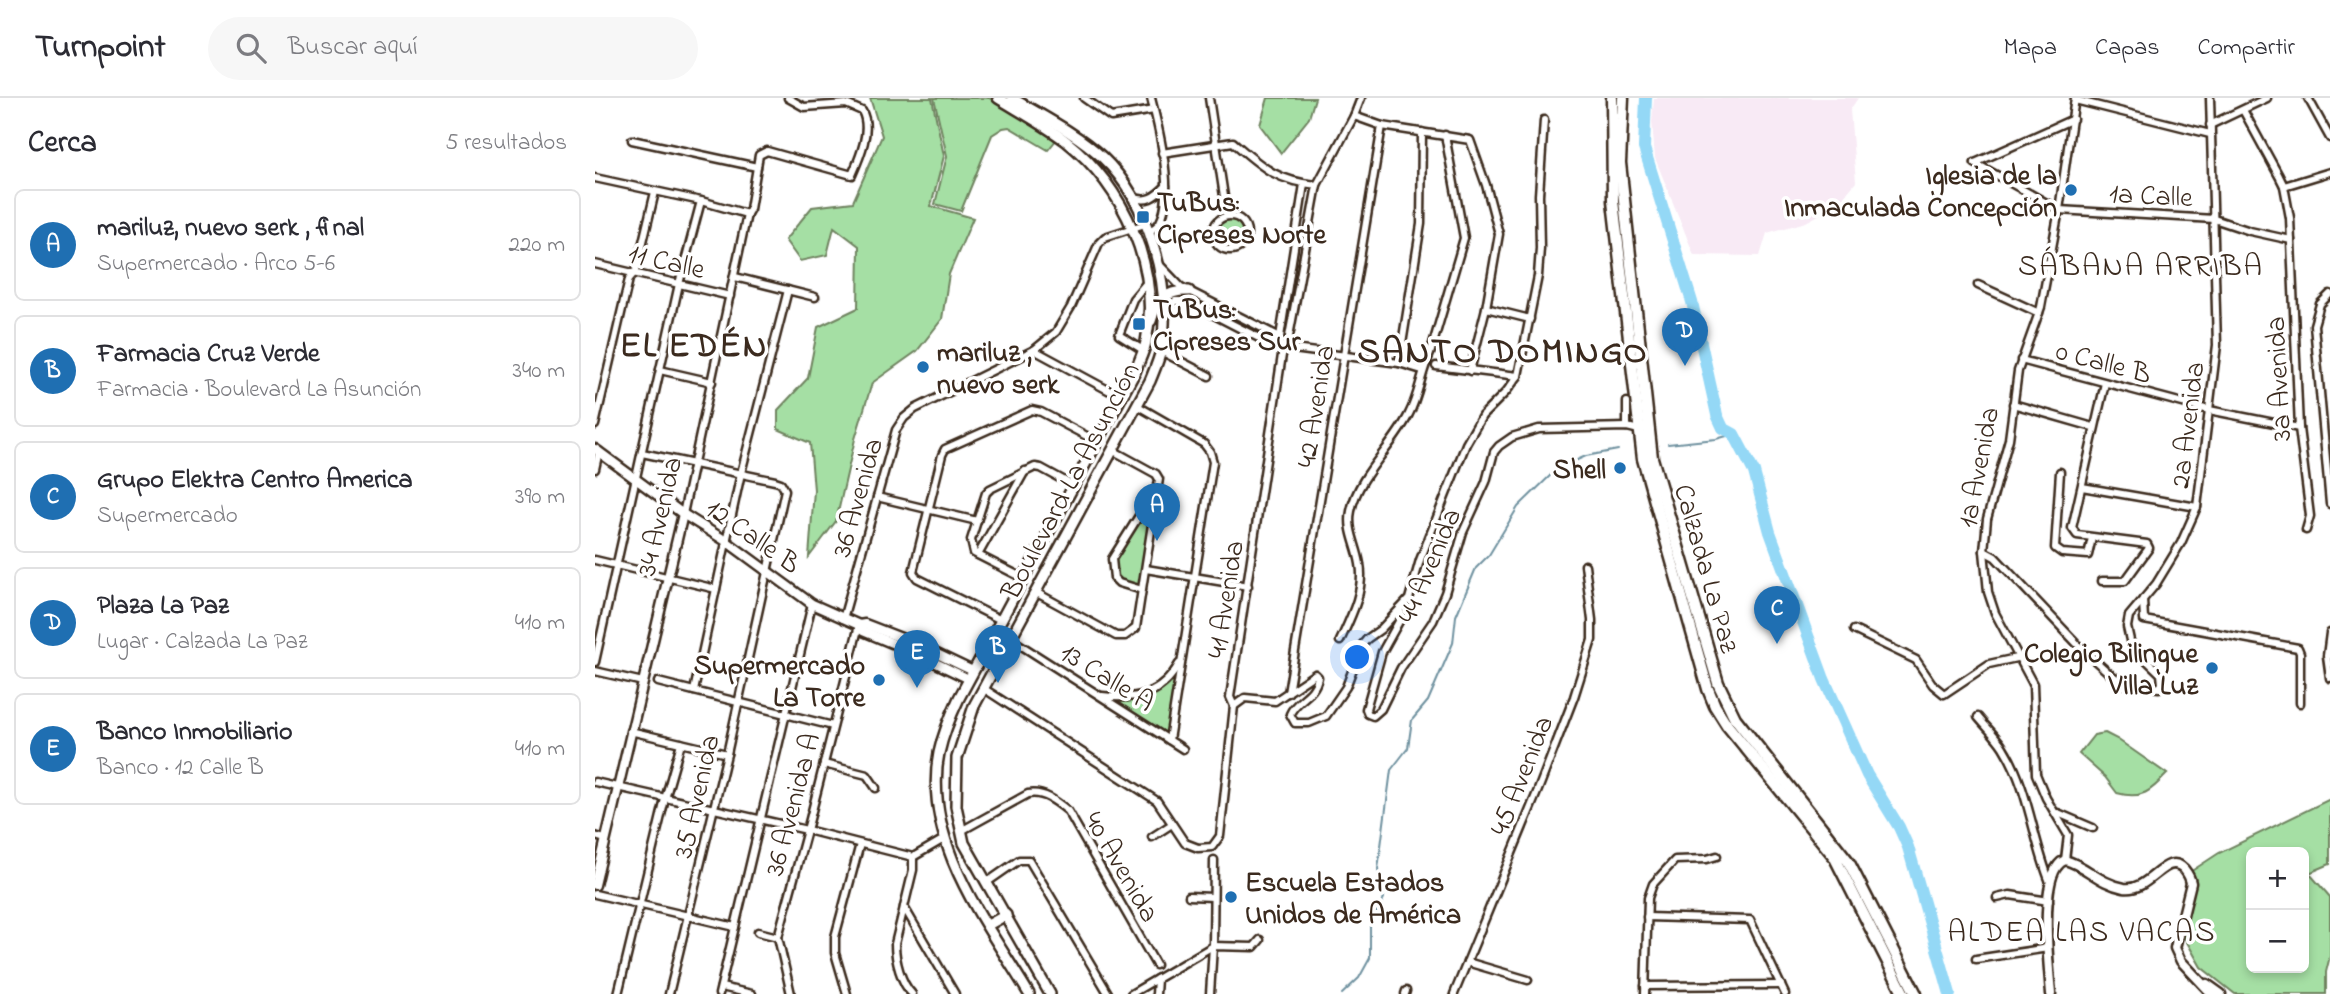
<!DOCTYPE html>
<html lang="es">
<meta charset="utf-8">
<style>
:root{--surface:#fff;--page:#f7f7f7;--text:#2b2b33;--muted:#7c7c81;--line:#e1e1e2;--accent:#1f6fb2}
body{margin:0;font-family:"Indie Flower",sans-serif;background:var(--page);color:var(--text)}
.controls{position:absolute;right:21px;bottom:21px;display:grid;overflow:hidden;border-radius:10px;box-shadow:0 4px 10px #0003}
.controls button{width:63px;height:63px;display:grid;place-items:center;padding:0;border:0;border-bottom:2px solid var(--line);background:var(--surface);color:var(--text);font:35px sans-serif}
.you{position:absolute;left:763px;top:560px;width:24px;height:24px;margin:-18px;border:5px solid #fff;border-radius:50%;background:#1a73e8;box-shadow:0 0 0 10px #1a73e833}
.badge{display:grid;place-items:center;width:46px;height:46px;border-radius:50%;background:var(--accent);color:#fff;font-size:23px;font-weight:700}
.pin{position:absolute;translate:-50% -58px;filter:drop-shadow(0 2px 4px #0008)}
.pin::after{content:'';position:absolute;top:37px;width:24px;height:21px;background:inherit;clip-path:polygon(0 0,100% 0,50% 100%)}
.list{margin:0;padding:0;list-style:none}
h2{display:flex;justify-content:space-between;align-items:center;height:91px;margin:0;padding:0 28px;font-size:30px}
h2 small{font-size:23px;font-weight:400;color:var(--muted)}
.list li{display:grid;grid-template-columns:46px 1fr auto;gap:21px;align-items:center;box-sizing:border-box;height:112px;margin:0 14px 14px;padding:0 14px;border:2px solid var(--line);border-radius:10px}
.list b{display:block;font-size:26px;white-space:nowrap}
.list p{margin:0;font-size:23px;white-space:nowrap;color:var(--muted)}
.list em{font-size:23px;font-style:normal;color:var(--muted)}
.icon{flex:none;width:38px;height:38px;fill:none;stroke:currentColor;stroke-width:2;stroke-linecap:round;stroke-linejoin:round}
.map{position:relative;flex:none;width:1735px;height:896px;overflow:hidden}
header{display:flex;align-items:center;gap:42px;box-sizing:border-box;height:98px;padding:0 35px;background:var(--surface);border-bottom:2px solid var(--line)}
header strong{font-size:33px}
nav{display:flex;gap:38px;margin-inline-start:auto;font-size:24px}
.search{width:490px;height:63px;background:var(--page);display:flex;align-items:center;gap:18px;box-sizing:border-box;padding:0 24px;border-radius:38px;color:var(--muted);font-size:26px}
main{display:flex}
aside{flex:1;background:var(--surface)}
.map>svg:first-child{display:block}
.built{fill:#f8eaf5}
.green{fill:#a5dfa4;stroke:#708461;stroke-width:2;fill-rule:evenodd}
.lines{fill:none;stroke-linecap:round;stroke-linejoin:round}
.stream{stroke:#7092a0;stroke-width:2}
.river{stroke:#94d8f6;stroke-width:12}
.minor-casing{stroke:#3b2a1e;stroke-width:11}
.tertiary-casing{stroke:#3b2a1e;stroke-width:13}
.secondary-casing{stroke:#3b2a1e;stroke-width:14}
.primary-casing{stroke:#3b2a1e;stroke-width:15}
.minor{stroke:#fff;stroke-width:6}
.tertiary{stroke:#fff;stroke-width:8}
.secondary{stroke:#fff;stroke-width:9}
.primary{stroke:#fff;stroke-width:10}
.poi-dot{fill:#1f6fb2;stroke:#fff;stroke-width:2.5}
.labels{text-anchor:middle;stroke-width:7;stroke-linejoin:round;paint-order:stroke}
.poi-label{font-size:28px;font-weight:bold;fill:#3b2a1e;stroke:#fff;text-anchor:end}
.street-label{font-size:28px;fill:#3b2a1e;stroke:#fff}
.neighbourhood-label{font-size:30px;letter-spacing:2px;fill:#3b2a1e;stroke:#fff}
.district-label{font-size:35px;font-weight:bold;letter-spacing:2px;fill:#3b2a1e;stroke:#fff}
</style>
<header>
<strong>Turnpoint</strong>
<div class="search"><svg class="icon" aria-label="search" viewBox="0 0 24 24"><circle cx="10" cy="10" r="6"/><path d="M15 15l6 6"/></svg>Buscar aquí</div>
<nav><a>Mapa</a><a>Capas</a><a>Compartir</a></nav>
</header>
<main>
<aside>
<h2>Cerca<small>5 resultados</small></h2>
<ul class="list">
<li><span class="badge">A</span><div><b>mariluz, nuevo serk , final</b><p>Supermercado · Arco 5-6</p></div><em>220 m</em></li>
<li><span class="badge">B</span><div><b>Farmacia Cruz Verde</b><p>Farmacia · Boulevard La Asunción</p></div><em>340 m</em></li>
<li><span class="badge">C</span><div><b>Grupo Elektra Centro America</b><p>Supermercado</p></div><em>390 m</em></li>
<li><span class="badge">D</span><div><b>Plaza La Paz</b><p>Lugar · Calzada La Paz</p></div><em>410 m</em></li>
<li><span class="badge">E</span><div><b>Banco Inmobiliario</b><p>Banco · 12 Calle B</p></div><em>410 m</em></li>
</ul>
</aside>
<div class="map">
<svg width="1735" height="896" viewBox="0 0 1735 896">
<rect width="100%" height="100%" fill="#fff"/>
<filter id="ink" filterUnits="userSpaceOnUse"><feTurbulence type="fractalNoise" baseFrequency=".0143" numOctaves="2"/><feDisplacementMap in="SourceGraphic" scale="14" xChannelSelector="R" yChannelSelector="G"/><feConvolveMatrix kernelMatrix="1 2 1 2 8 2 1 2 1" color-interpolation-filters="sRGB"/></filter>
<g filter="url(#ink)">
<path class="built" d="M1059,0H1263L1255,12L1261,84L1242,107L1211,124L1172,135L1165,158L1099,157L1060,60L1057,24Z"/>
<g class="green">
<path d="M275,0H337L349,58L336,108L378,120L354,176L347,221L322,253L277,285L260,341L241,423L214,459L219,392L215,345L183,331V312L213,280L223,229L263,210L264,148L239,129L232,157L205,163L190,142L217,109L258,104L287,38Z"/>
<path d="M339,0H394L461,42L453,52L414,29L408,30L397,37L366,113L340,106L352,58Z"/>
<path d="M673,0H720L714,20L686,55L665,27Z"/>
<circle cx="635" cy="134" r="14"/>
<path d="M559,404L546,489L525,483L520,479L519,462L554,406Z"/>
<path d="M584,574L573,638L516,601C545,607 564,595 584,574Z"/>
<path d="M1510,635L1522,641L1572,676C1556,693 1547,702 1522,695L1510,679L1484,656L1499,637Z"/>
<path d="M1735,701V766L1714,775L1735,799V858L1731,874V896H1640L1606,869L1588,837V802L1592,776L1624,755ZM1656,754H1709V870H1656Z"/>
</g>
<g class="lines">
<g class="stream">
<path d="M1073,346L1121,341L1139,336"/>
<path d="M747,896L764,880L775,860V827L789,800L783,771L796,672L813,650L817,622L833,603L858,545L861,518L881,470L894,457L923,409L962,371L991,358L1023,352"/>
</g>
<path class="river" d="M1051,0L1049,50L1097,204L1122,317L1128,330L1139,336L1159,374L1175,434L1229,581L1272,677L1304,729L1313,749L1355,896"/>
<defs>
<g id="minor">
<path d="M489,0L516,19L559,12"/>
<path d="M614,0L632,118"/>
<path d="M1713,0L1735,40"/>
<path d="M1480,2L1615,36"/>
<path d="M1648,12L1684,78L1689,88L1695,120L1704,330L1715,418L1711,432"/>
<path d="M759,18L787,28L875,42L891,87L904,136L891,210L875,273"/>
<path d="M1615,27L1672,0"/>
<path d="M37,42L162,69"/>
<path d="M567,55L638,44C667,69 681,83 722,87"/>
<path d="M1380,65L1464,112L1619,121L1655,133L1696,142"/>
<path d="M1380,65L1478,21"/>
<path d="M0,80L106,103L152,116"/>
<path d="M1689,88L1735,74"/>
<path d="M537,98C551,106 560,99 571,88"/>
<circle cx="635" cy="135" r="17"/>
<path d="M553,134C558,131 562,129 565,124C580,95 564,31 556,0"/>
<path d="M0,166L135,198"/>
<path d="M564,166L586,189L685,239"/>
<path d="M140,179L220,199"/>
<path d="M1383,187L1444,215"/>
<path d="M1735,196L1725,206L1719,227L1735,406"/>
<path d="M891,210L935,221"/>
<path d="M569,214L580,203H592L664,240L691,250L804,265L827,272"/>
<path d="M685,250V239L709,86"/>
<path d="M439,252L526,299"/>
<path d="M548,252L524,237L538,201L553,183"/>
<path d="M566,253L614,278"/>
<path d="M1426,262L1614,312L1704,330"/>
<path d="M804,265L826,126L827,34"/>
<path d="M841,268L923,278"/>
<path d="M65,272L117,284"/>
<path d="M1032,304V329"/>
<path d="M1418,306L1498,329"/>
<path d="M543,308L609,346L615,354L618,364L574,642"/>
<path d="M0,327L34,181L41,173L60,94"/>
<path d="M47,355L180,383L186,385L190,392L132,656L74,896"/>
<path d="M0,371L4,353"/>
<path d="M1465,374L1460,450L1467,455L1493,457L1497,440"/>
<path d="M1487,389L1602,409"/>
<path d="M282,399L382,423"/>
<path d="M88,416L152,116L155,111L164,57L172,53L257,77C265,59 277,31 267,13L251,6L209,9L193,0"/>
<path d="M1389,453L1400,459L1487,551L1515,576L1529,586L1564,590L1567,586L1566,576L1536,547L1532,529L1534,518L1561,486L1586,445L1602,409L1622,247L1615,0"/>
<path d="M383,457L430,373"/>
<path d="M0,462L121,491"/>
<path d="M551,471L653,488"/>
<path d="M428,480L379,455L376,442L391,395L395,391L440,369L446,370L479,388"/>
<path d="M1507,483H1530L1554,450L1552,446L1482,437L1477,430L1510,285"/>
<path d="M547,492L524,485L519,480L517,461L552,405L562,400"/>
<path d="M442,495L521,538H530L541,530L564,381L561,376L519,353"/>
<path d="M1548,501L1549,522L1703,550L1705,555V605"/>
<path d="M805,511L807,518L787,554L771,611L773,616L778,618L786,611L806,570L838,523L850,495L868,434L891,384L899,354L904,348L917,339L944,331L1032,329L1044,332"/>
<path d="M248,521L301,332L309,320L320,311L439,252L461,234L476,209L504,145L510,139L550,126"/>
<path d="M406,522L322,480L318,474L347,357L350,351L437,312L446,314L503,344"/>
<path d="M1259,532L1321,562L1338,587L1349,596L1394,566L1426,559"/>
<path d="M1735,535L1732,558L1735,580"/>
<path d="M416,541L588,651"/>
<path d="M745,543C756,519 770,492 765,466C762,447 752,432 756,413C763,377 798,349 814,316C824,297 826,275 835,256L869,140L850,37"/>
<path d="M0,564L84,186L106,103"/>
<path d="M0,573L48,584"/>
<path d="M63,584L238,628"/>
<path d="M388,590L562,703L590,745L603,750L617,749L625,738L639,608L635,599L687,257L693,244L722,87L759,18L766,0"/>
<path d="M99,593L146,375L193,192"/>
<path d="M693,595L787,28"/>
<path d="M507,598C541,602 566,598 584,566"/>
<path d="M639,608L650,600L680,603L720,576L723,579C720,598 701,601 695,616L700,625H714L731,618L751,589L767,547L772,541L786,531L814,501L825,462L871,346L887,318L911,294L923,278L943,178L945,150L944,97L949,22"/>
<path d="M1383,619C1391,629 1401,638 1408,649C1434,690 1437,740 1455,784"/>
<path d="M35,633L132,656"/>
<path d="M229,666L272,677L281,690"/>
<path d="M0,684L212,732L318,759L349,741"/>
<path d="M1463,715L1498,730"/>
<path d="M366,733L433,696C449,693 462,704 473,713L561,867"/>
<path d="M0,738L10,741"/>
<path d="M557,739L577,726"/>
<path d="M1470,762L1473,737L1451,700L1441,676L1438,586L1400,515L1393,494L1389,453L1392,421L1414,341L1423,273L1446,209L1464,112L1480,0"/>
<path d="M391,785L424,762H434L513,895"/>
<path d="M0,796L140,829"/>
<path d="M594,798L618,799"/>
<path d="M1402,800L1415,797L1454,803"/>
<path d="M309,809L360,896"/>
<path d="M1052,819L1155,822L1190,896"/>
<path d="M163,834L183,839"/>
<path d="M1381,861L1453,850"/>
<path d="M872,864L933,882"/>
<path d="M1050,888L1186,887"/>
<path d="M126,889L157,896"/>
<path d="M23,896L70,701L86,645"/>
<path d="M124,896L217,506"/>
<path d="M196,896L183,839L215,721L264,527"/>
<path d="M252,896L240,855V839L265,746"/>
<path d="M317,896C306,885 300,862 300,846L318,772V759"/>
<path d="M536,896L618,848L659,849L665,842"/>
<path d="M561,896L562,881"/>
<path d="M615,896L618,848L619,762"/>
<path d="M810,896L811,893"/>
<path d="M859,896L943,692L979,599L997,542V522L990,467"/>
<path d="M1050,896L1053,800L1058,786L1080,762L1112,761L1122,758"/>
</g>
<g id="tertiary">
<path d="M0,351L88,416L131,443L217,506L264,527L268,533L316,553L374,581"/>
<path d="M264,527L270,526L319,545L378,573"/>
<path d="M0,787L88,416"/>
<path d="M1612,886L1626,896"/>
<path d="M1456,896C1454,869 1442,773 1470,762C1492,768 1503,785 1529,790C1555,794 1571,752 1589,771C1593,776 1595,779 1596,785L1580,850L1586,863L1617,896"/>
</g>
<g id="secondary">
<path d="M403,0C426,14 450,27 471,43C529,89 566,170 551,244C549,254 543,265 540,274L364,600C356,617 348,636 344,655C327,744 391,824 434,896"/>
<path d="M417,0C447,18 481,35 507,59C554,103 578,189 566,252C564,262 559,273 555,283L379,608L362,660L361,708L369,745L455,896"/>
<path d="M556,223C562,202 571,192 594,193"/>
<path d="M393,827L411,817"/>
</g>
<g id="primary">
<path d="M1017,0L1018,103L1048,361L1113,591L1120,608L1132,627L1239,758L1309,896"/>
<path d="M1028,0L1025,65L1057,360L1123,585L1140,620L1253,763L1321,896"/>
</g>
</defs>
<use href="#minor" class="minor-casing"/>
<use href="#tertiary" class="tertiary-casing"/>
<use href="#secondary" class="secondary-casing"/>
<use href="#primary" class="primary-casing"/>
<use href="#minor" class="minor"/>
<use href="#tertiary" class="tertiary"/>
<use href="#secondary" class="secondary"/>
<use href="#primary" class="primary"/>
</g>
</g>
<g class="poi-dot">
<circle cx="1476" cy="92" r="7"/>
<rect x="541" y="112" width="14" height="14" rx="3.5"/>
<rect x="537" y="219" width="14" height="14" rx="3.5"/>
<circle cx="328" cy="269" r="7"/>
<circle cx="1025" cy="370" r="7"/>
<circle cx="1617" cy="570" r="7"/>
<circle cx="284" cy="582" r="7"/>
<circle cx="636" cy="799" r="7"/>
</g>
<g class="labels">
<g class="poi-label">
<text x="1462" y="86">Iglesia de la<tspan x="1462" dy="32">Inmaculada Concepción</tspan></text>
<text x="562" y="113" text-anchor="start">TuBus:<tspan x="562" dy="32">Cipreses Norte</tspan></text>
<text x="558" y="220" text-anchor="start">TuBus:<tspan x="558" dy="32">Cipreses Sur</tspan></text>
<text x="342" y="263" text-anchor="start">mariluz ,<tspan x="342" dy="32">nuevo serk</tspan></text>
<text x="1011" y="380">Shell</text>
<text x="1603" y="564">Colegio Bilingue<tspan x="1603" dy="32">Villa Luz</tspan></text>
<text x="270" y="576">Supermercado<tspan x="270" dy="32">La Torre</tspan></text>
<text x="650" y="793" text-anchor="start">Escuela Estados<tspan x="650" dy="32">Unidos de América</tspan></text>
</g>
<g class="street-label">
<text transform="translate(1556 96) rotate(3)" y="10">1a Calle</text>
<text transform="translate(72 162) rotate(13)" y="10">11 Calle</text>
<text transform="translate(1509 263) rotate(15)" y="10">0 Calle B</text>
<text transform="translate(1682 281) rotate(-93)" y="10">3a Avenida</text>
<text transform="translate(719 308) rotate(-81)" y="10">42 Avenida</text>
<text transform="translate(1591 327) rotate(-83)" y="10">2a Avenida</text>
<text transform="translate(1382 369) rotate(-79)" y="10">1a Avenida</text>
<text transform="translate(474 382) rotate(-62)" y="10">Boulevard La Asunción</text>
<text transform="translate(261 399) rotate(-74)" y="10">36 Avenida</text>
<text transform="translate(63 418) rotate(-77)" y="10">34 Avenida</text>
<text transform="translate(159 437) rotate(35)" y="10">12 Calle B</text>
<text transform="translate(833 467) rotate(-67)" y="10">44 Avenida</text>
<text transform="translate(1113 470) rotate(74)" y="10">Calzada La Paz</text>
<text transform="translate(629 501) rotate(-81)" y="10">41 Avenida</text>
<text transform="translate(513 578) rotate(32)" y="10">13 Calle A</text>
<text transform="translate(925 677) rotate(-68)" y="10">45 Avenida</text>
<text transform="translate(100 698) rotate(-77)" y="10">35 Avenida</text>
<text transform="translate(196 706) rotate(-75)" y="10">36 Avenida A</text>
<text transform="translate(528 768) rotate(60)" y="10">40 Avenida</text>
</g>
<g class="neighbourhood-label">
<text x="1546" y="177">SÁBANA ARRIBA</text>
<text x="1487" y="843">ALDEA LAS VACAS</text>
</g>
<g class="district-label">
<text x="99" y="258">EL EDÉN</text>
<text x="908" y="264">SANTO DOMINGO</text>
</g>
</g>
</svg>
<div class="controls">
<button>+</button>
<button>−</button>
</div>
<div class="you"></div>
<div class="pin badge" style="left:562px;top:443px">A</div>
<div class="pin badge" style="left:403px;top:585px">B</div>
<div class="pin badge" style="left:1182px;top:546px">C</div>
<div class="pin badge" style="left:1090px;top:268px">D</div>
<div class="pin badge" style="left:322px;top:590px">E</div>
</div>
</main>
